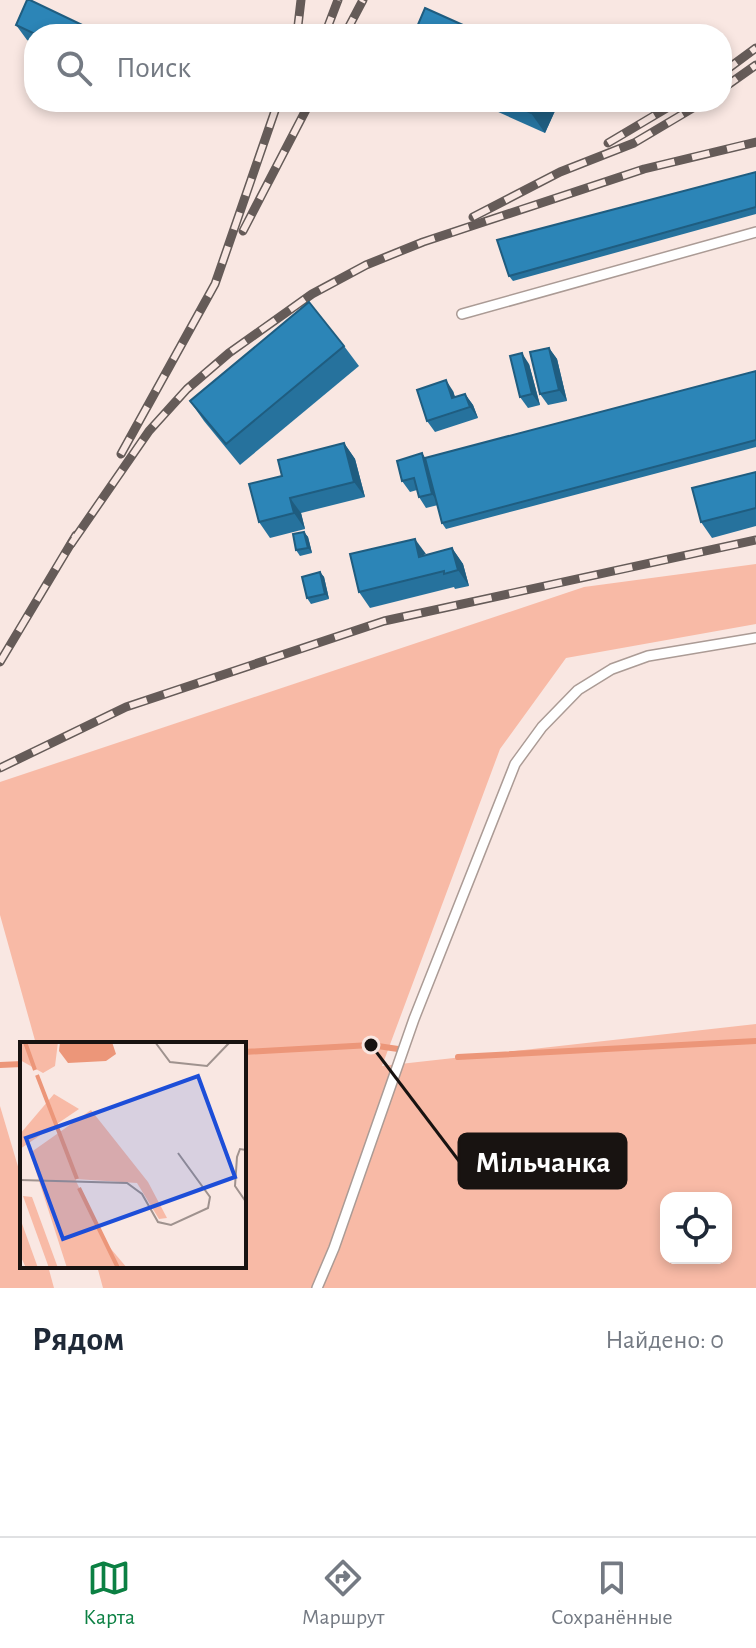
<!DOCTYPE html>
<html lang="ru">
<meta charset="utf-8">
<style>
:root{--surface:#fff;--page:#f6f6f7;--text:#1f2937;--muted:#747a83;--line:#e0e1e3;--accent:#0b8043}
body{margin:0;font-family:"Alegreya Sans",sans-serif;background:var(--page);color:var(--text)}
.controls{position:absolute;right:24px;bottom:24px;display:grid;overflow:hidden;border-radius:16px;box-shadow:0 4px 12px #0003}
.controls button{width:72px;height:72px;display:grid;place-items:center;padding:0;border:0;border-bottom:2px solid var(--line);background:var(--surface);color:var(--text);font:40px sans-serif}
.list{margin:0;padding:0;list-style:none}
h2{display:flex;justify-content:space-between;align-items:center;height:104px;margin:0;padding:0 32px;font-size:34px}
h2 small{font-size:26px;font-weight:400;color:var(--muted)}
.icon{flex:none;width:44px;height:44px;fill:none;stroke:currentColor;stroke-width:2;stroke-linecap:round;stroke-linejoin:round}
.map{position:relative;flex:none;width:756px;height:1288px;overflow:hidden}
.search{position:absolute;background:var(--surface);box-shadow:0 4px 12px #0003;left:24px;right:24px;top:24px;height:88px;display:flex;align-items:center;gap:20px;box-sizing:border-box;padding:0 28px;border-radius:32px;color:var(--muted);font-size:30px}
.sheet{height:248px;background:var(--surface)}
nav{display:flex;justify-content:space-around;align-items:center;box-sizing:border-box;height:112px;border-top:2px solid var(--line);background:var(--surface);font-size:22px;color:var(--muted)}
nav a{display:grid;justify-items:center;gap:4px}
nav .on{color:var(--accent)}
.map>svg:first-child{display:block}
.green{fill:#f8baa6;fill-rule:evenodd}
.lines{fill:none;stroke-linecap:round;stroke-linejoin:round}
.stream{stroke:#ec9679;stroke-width:6}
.lane-casing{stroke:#ab9b95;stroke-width:12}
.lane{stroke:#fff;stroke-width:9}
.rail-casing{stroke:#655b58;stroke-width:9}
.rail{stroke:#f9e7e2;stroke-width:6;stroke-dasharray:18;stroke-linecap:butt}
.wall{fill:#26729d}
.shaded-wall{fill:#1f5d80}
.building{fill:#2c85b7;stroke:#1f5d80;stroke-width:2}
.inset-river{fill:none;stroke:#ec9679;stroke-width:4}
.inset-road{fill:none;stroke:#9f928e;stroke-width:2}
.view{fill:#1d4ed8;fill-opacity:0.15;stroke:#1d4ed8;stroke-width:4}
.inset-edge{fill:none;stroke:#181311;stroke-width:4}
.leader{fill:none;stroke:#181311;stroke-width:3}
.callout-dot{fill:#181311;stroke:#f9e7e2;stroke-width:3}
.callout{fill:#181311;stroke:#181311;stroke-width:3}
.callout-label{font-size:30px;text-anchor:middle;font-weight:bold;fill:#fff}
</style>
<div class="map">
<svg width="756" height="1288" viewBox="0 0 756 1288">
<rect width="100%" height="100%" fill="#f9e7e2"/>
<g class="green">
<path d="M756,564V624L566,658L500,749L382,1066L756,1024V1288H103L97,1266H244V1044H36L0,915V782L584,587ZM666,1198H726V1258H666Z"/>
<path d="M0,1106L22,1180V1266H48L54,1288H0Z"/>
</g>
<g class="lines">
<g class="stream">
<path d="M244,1052L371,1045L398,1049"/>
<path d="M458,1057L756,1041"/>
<path d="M0,1065L22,1064"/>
</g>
<defs>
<g id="lane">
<path d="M462,314L756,232"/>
<path d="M317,1288L334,1248L414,1019L515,764L542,727L578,690L612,669L648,656L756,638"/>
</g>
</defs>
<use href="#lane" class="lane-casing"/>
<use href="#lane" class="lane"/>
<defs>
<g id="rail">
<path d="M297,34L301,0"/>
<path d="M325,34L338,0"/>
<path d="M345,34L363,0"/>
<path d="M722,73L756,48"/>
<path d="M722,89L756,65"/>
<path d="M608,143L677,102"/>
<path d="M473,217L560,172L634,143L703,102"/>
<path d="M243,231L310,102"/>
<path d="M121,454L215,284L278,102"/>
<path d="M71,544L149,431L187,389L229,353L312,294L366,265L423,242L644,169L756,142"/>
<path d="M0,662L76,535"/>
<path d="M0,768L126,707L384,621L756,540"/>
</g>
</defs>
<use href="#rail" class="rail-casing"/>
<use href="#rail" class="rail"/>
</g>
<g class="wall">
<path d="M16,25L101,34H34V44L27,40Z"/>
<path d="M476,102H559L545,133Z"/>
<path d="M756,172V214L513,281L509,276Z"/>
<path d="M344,346L359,366L240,465L204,421L190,401Z"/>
<path d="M549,348L557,359L567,401L548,405L540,394Z"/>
<path d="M529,364L540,405L528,408L520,397Z"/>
<path d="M756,371V447L446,529L442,523L438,505L426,508L419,497L417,490L410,492L402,481L422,453L425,458Z"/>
<path d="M453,391L455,397L465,394L473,405L478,418L435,432L427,421Z"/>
<path d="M344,443L355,459L365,497L301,513L305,529L270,538L259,522L282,476Z"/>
<path d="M756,472V526L712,538L701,522Z"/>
<path d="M304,532L308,537L312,553L300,556L296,550Z"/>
<path d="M452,548L463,564L469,586L455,589L454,587L370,608L359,592L426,555Z"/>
<path d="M320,572L324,577L329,599L311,604L307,598Z"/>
</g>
<g class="shaded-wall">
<path d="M536,102H559L545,133L531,113Z"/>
<path d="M549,348L557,359L567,401L559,390Z"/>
<path d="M522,353L529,364L540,405L532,394Z"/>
<path d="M446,380L453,391L459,409L452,398Z"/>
<path d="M465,394L473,405L478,418L470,407Z"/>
<path d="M344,443L355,459L365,497L354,482Z"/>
<path d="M422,453L429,464L440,505L432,494Z"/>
<path d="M290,498L301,513L305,529L294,513Z"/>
<path d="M304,532L308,537L312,553L308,548Z"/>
<path d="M415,539L426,554L419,557Z"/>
<path d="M452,548L463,564L469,586L458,570Z"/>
<path d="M320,572L324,577L329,599L325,594Z"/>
</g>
<g class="building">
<path d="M27,0H30L101,34H35L16,25Z"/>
<path d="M425,8L483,34H414Z"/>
<path d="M507,102H536L531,113Z"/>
<path d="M756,172V207L509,276L497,240Z"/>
<path d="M309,302L344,346L226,444L190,401Z"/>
<path d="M549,348L559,390L540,394L530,352Z"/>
<path d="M522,353L532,394L520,397L510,356Z"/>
<path d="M756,371V440L442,523L425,458Z"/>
<path d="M446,380L452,398L465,394L470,407L427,421L417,390Z"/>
<path d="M344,443L354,482L290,498L294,513L259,522L249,484L282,476L278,460Z"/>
<path d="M422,453L432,494L419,497L414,478L402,481L397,461Z"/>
<path d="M756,472V508L701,522L692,488Z"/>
<path d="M304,532L308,548L296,550L293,534Z"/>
<path d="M415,539L419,557L452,548L458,570L444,574V571L359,592L350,554Z"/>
<path d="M320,572L325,594L307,598L302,577Z"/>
</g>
<g transform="translate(20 1042)">
<rect width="226" height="226" fill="#f9e7e2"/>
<path d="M0,0H38L35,24L23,31L0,18ZM34,52L59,67L0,107V92ZM71,68L128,140L147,176L139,177L117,141L55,137L86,201L107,226H47L10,111ZM3,154L12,155L38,226H29ZM0,176L18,226H6L0,213Z" fill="#f8baa6"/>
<path d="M92,0L96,12L86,19L48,21L39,9L40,0Z" fill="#ec9679"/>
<path class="inset-river" d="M5,0L15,28M17,33L57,137M59,146L98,226"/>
<path class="inset-road" d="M135,0L150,20L187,24L210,0M226,108L220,107L217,115L215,144L226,160M0,138L107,141L122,152L138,180L151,183L188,166L190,155L158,111"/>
<path class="view" d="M178,34L215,135L43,197L6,96Z"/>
<rect width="226" height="226" class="inset-edge"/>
</g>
<path class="leader" d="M371 1045L459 1161"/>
<circle class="callout-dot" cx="371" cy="1045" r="8"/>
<rect class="callout" x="459" y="1134" width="167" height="54" rx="8"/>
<g class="callout-label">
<text x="543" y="1172">Мільчанка</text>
</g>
</svg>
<div class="controls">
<button><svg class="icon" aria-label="locate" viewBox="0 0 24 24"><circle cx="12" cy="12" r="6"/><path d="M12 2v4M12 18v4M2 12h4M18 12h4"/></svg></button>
</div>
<div class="search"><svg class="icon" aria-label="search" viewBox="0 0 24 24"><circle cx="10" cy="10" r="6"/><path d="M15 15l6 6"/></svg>Поиск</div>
</div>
<section class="sheet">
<h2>Рядом<small>Найдено: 0</small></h2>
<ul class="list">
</ul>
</section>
<nav>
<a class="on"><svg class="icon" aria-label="map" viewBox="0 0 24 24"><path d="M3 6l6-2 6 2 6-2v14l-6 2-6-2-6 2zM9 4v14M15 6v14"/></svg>Карта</a>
<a><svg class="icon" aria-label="directions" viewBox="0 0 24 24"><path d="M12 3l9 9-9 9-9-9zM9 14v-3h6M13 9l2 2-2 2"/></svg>Маршрут</a>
<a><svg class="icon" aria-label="saved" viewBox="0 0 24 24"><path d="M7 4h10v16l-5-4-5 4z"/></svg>Сохранённые</a>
</nav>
